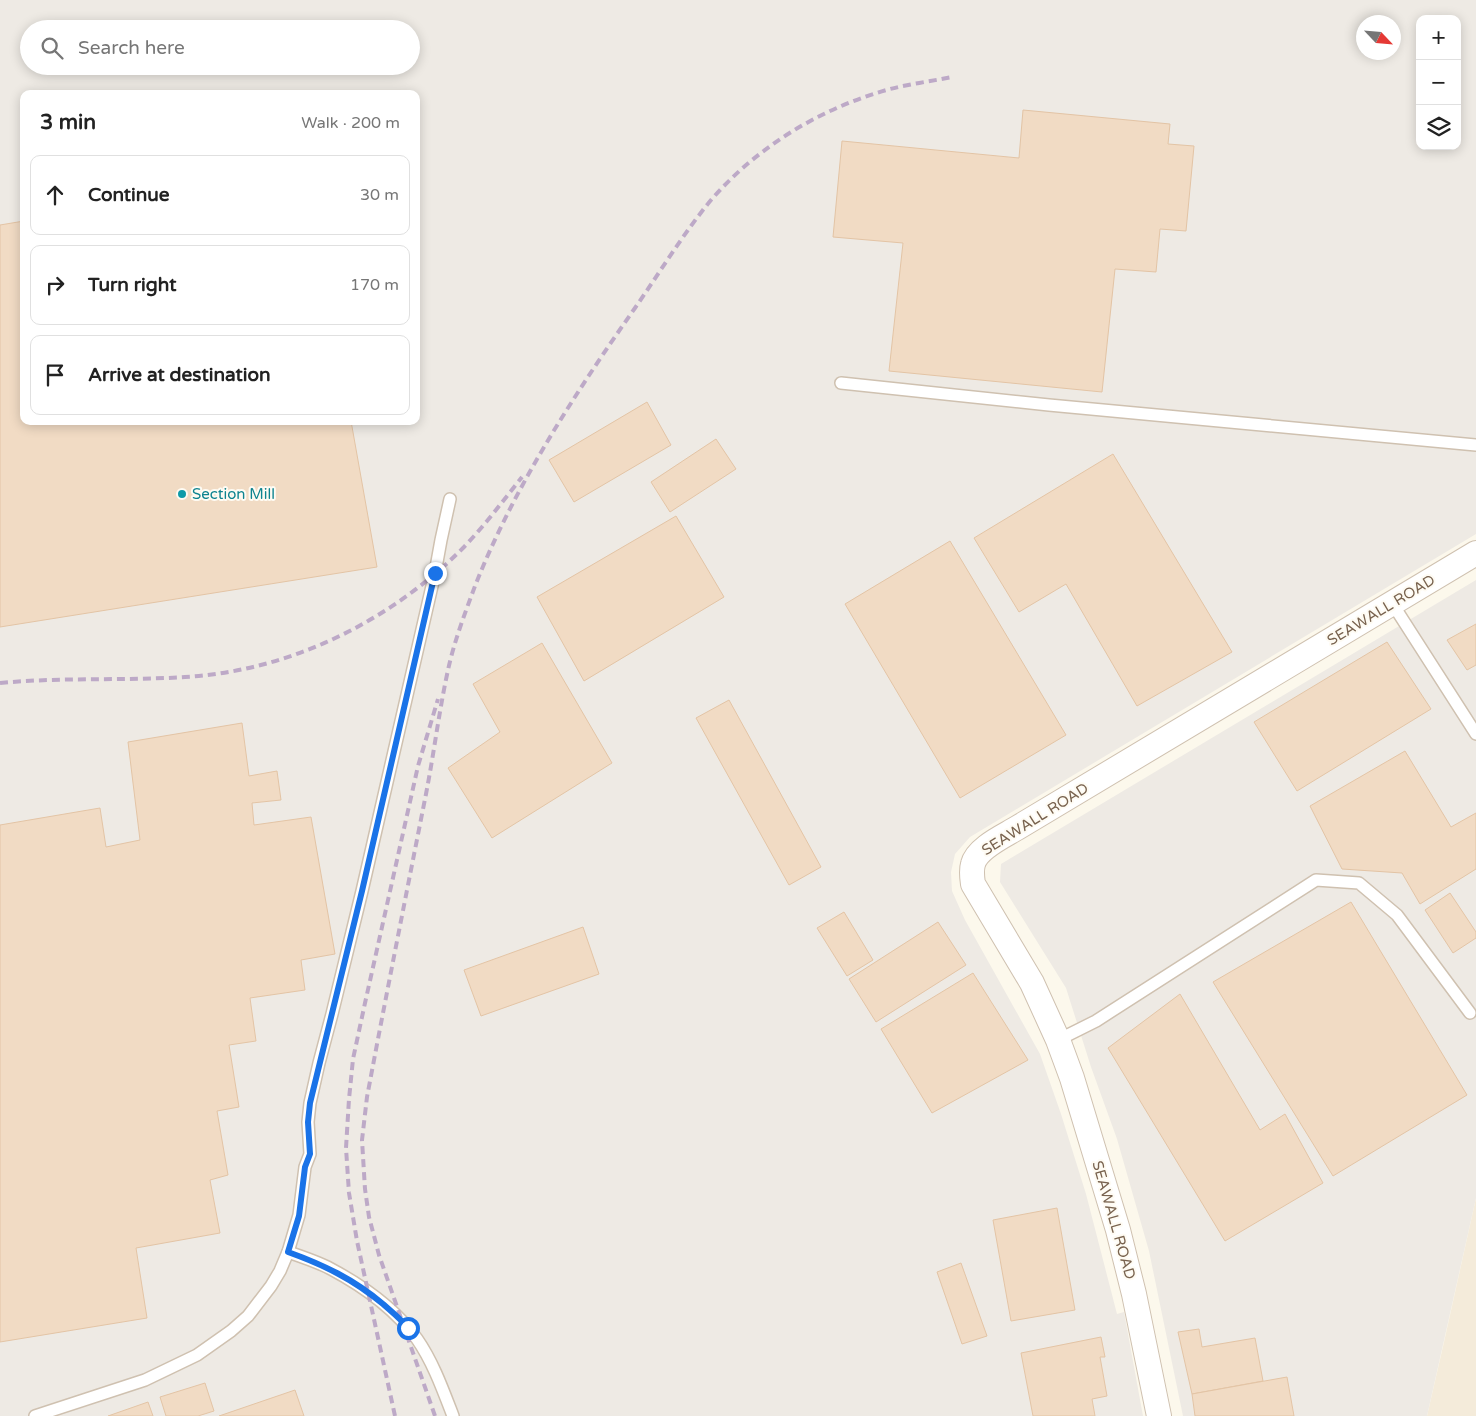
<!DOCTYPE html>
<meta charset="utf-8">
<style>
:root{--surface:#fff;--page:#f2f2f2;--text:#222;--muted:#767676;--line:#e0e0e0}
body{margin:0;font-family:"Varela Round",sans-serif;background:var(--page);color:var(--text)}
.controls{position:absolute;right:15px;top:15px;display:grid;overflow:hidden;border-radius:10px;box-shadow:0 2px 12px #0003}
.controls button{width:45px;height:45px;display:grid;place-items:center;padding:0;border:0;border-bottom:1px solid var(--line);background:var(--surface);color:var(--text);font:25px sans-serif}
.compass{position:absolute;left:1356px;top:15px;width:45px;height:45px;border-radius:50%;background:var(--surface);box-shadow:0 2px 12px #0003;rotate:116deg}
.stop{position:absolute;width:15px;height:15px;margin:-11px;border:4px solid #1a73e8;border-radius:50%;background:#fff}
.stop.end{background:#1a73e8;border-color:#fff;box-shadow:0 1px 5px #0008}
.list{margin:0;padding:0;list-style:none}
h2{display:flex;justify-content:space-between;align-items:center;height:65px;margin:0;padding:0 20px;font-size:21px}
h2 small{font-size:16px;font-weight:400;color:var(--muted)}
.list li{display:grid;grid-template-columns:32px 1fr auto;gap:15px;align-items:center;box-sizing:border-box;height:80px;margin:0 10px 10px;padding:0 10px;border:1px solid var(--line);border-radius:10px}
.list b{display:block;font-size:19px;white-space:nowrap}
.list em{font-size:16px;font-style:normal;color:var(--muted)}
.icon{flex:none;width:28px;height:28px;fill:none;stroke:currentColor;stroke-width:2;stroke-linecap:round;stroke-linejoin:round}
.map{position:relative;flex:none;width:1476px;height:1416px;overflow:hidden}
.search{position:absolute;background:var(--surface);box-shadow:0 2px 12px #0003;left:20px;top:20px;width:400px;height:55px;display:flex;align-items:center;gap:12px;box-sizing:border-box;padding:0 18px;border-radius:28px;color:var(--muted);font-size:19px}
.panel{position:absolute;background:var(--surface);box-shadow:0 2px 12px #0003;left:20px;top:90px;width:400px;height:335px;border-radius:10px}
.map>svg:first-child{display:block}
.residential{fill:#f4ebda}
.industrial{fill:#eeeae4;fill-rule:evenodd}
.building{fill:#f1dbc4;stroke:#e3c4a5}
.lines{fill:none;stroke-linecap:round;stroke-linejoin:round}
.lane-casing{stroke:#cfc1b0;stroke-width:14}
.street-casing{stroke:#cfc1b0;stroke-width:26}
.lane{stroke:#fff;stroke-width:11}
.street{stroke:#fff;stroke-width:24}
.rail{stroke:#bda9c7;stroke-width:4;stroke-dasharray:8 5;stroke-linecap:butt}
.route{stroke:#1a73e8;stroke-width:6}
.culture-dot{fill:#0f9aa8;stroke:#fefbf3;stroke-width:2}
.labels{text-anchor:middle;stroke-width:4;stroke-linejoin:round;paint-order:stroke}
.culture-label{font-size:15px;fill:#0d838f;stroke:#fefbf3;text-anchor:start}
.street-label{font-size:15px;fill:#78624e;stroke:#fefbf3}
</style>
<div class="map">
<svg width="1476" height="1416" viewBox="0 0 1476 1416">
<rect width="100%" height="100%" fill="#fcf8ec"/>
<path class="residential" d="M1476,1198V1416H1427L1444,1342Z"/>
<g class="industrial">
<path d="M0,0H1476V534L970,837L955,854L951,872L952,891L965,920L1040,1054L1061,1114L1086,1194L1117,1314L1124,1312L1143,1416H0ZM1420,19H1457V146H1420ZM1364,22H1394V52H1364ZM29,29H411V66H29ZM24,94H416V421H24Z"/>
<path d="M1476,580V1198L1427,1416H1183L1149,1251L1117,1139L1091,1067L1066,988L1000,882L1001,864Z"/>
</g>
<g class="building">
<path d="M1023,110L1170,124L1168,144L1194,146L1186,231L1160,229L1156,272L1115,269L1102,392L889,371L903,243L833,237L842,141L1019,158Z"/>
<path d="M24,221V421H351L377,567L0,627V225Z"/>
<path d="M647,402L671,445L574,502L549,460Z"/>
<path d="M716,439L736,469L670,512L651,482Z"/>
<path d="M1113,454L1232,652L1137,706L1066,584L1019,612L974,538Z"/>
<path d="M676,516L724,597L584,681L537,597Z"/>
<path d="M950,541L1066,735L960,798L845,604Z"/>
<path d="M1476,624V665L1467,670L1447,640Z"/>
<path d="M1387,642L1431,709L1297,791L1254,722Z"/>
<path d="M542,643L612,763L492,838L448,768L500,732L473,684Z"/>
<path d="M729,700L821,867L789,885L696,718Z"/>
<path d="M242,723L249,776L277,771L281,800L252,803L254,825L311,817L335,954L301,960L305,990L250,998L256,1041L229,1045L239,1107L217,1111L228,1175L210,1180L220,1233L136,1248L147,1318L0,1342V825L100,808L106,847L140,840L128,742Z"/>
<path d="M1405,751L1451,827L1476,813V869L1420,904L1402,873L1342,869L1310,806Z"/>
<path d="M1450,893L1476,932V938L1453,953L1425,910Z"/>
<path d="M1351,902L1467,1095L1333,1176L1213,982Z"/>
<path d="M844,912L873,960L847,976L817,928Z"/>
<path d="M938,922L966,965L876,1022L849,979Z"/>
<path d="M583,927L599,974L481,1016L464,970Z"/>
<path d="M973,973L1028,1060L932,1113L881,1029Z"/>
<path d="M1180,994L1260,1130L1285,1114L1323,1183L1225,1241L1108,1048Z"/>
<path d="M1057,1208L1075,1310L1011,1321L993,1220Z"/>
<path d="M961,1263L987,1336L962,1344L937,1272Z"/>
<path d="M1199,1329L1202,1347L1255,1338L1263,1381L1192,1394L1178,1332Z"/>
<path d="M1101,1337L1105,1357H1100L1107,1396L1092,1399L1095,1416H1033L1021,1353Z"/>
<path d="M1287,1377L1294,1416H1195L1192,1394Z"/>
<path d="M205,1383L214,1411L198,1416H166L160,1397Z"/>
<path d="M295,1390L304,1416H219Z"/>
<path d="M148,1402L153,1416H108Z"/>
</g>
<g class="lines">
<defs>
<g id="lane">
<path d="M841,383L1049,405L1476,445"/>
<path d="M1392,603L1476,734"/>
<path d="M1058,1040L1096,1021L1316,880L1359,883L1397,915L1470,1013"/>
<path d="M288,1252C303,1257 318,1262 331,1269C363,1286 396,1310 417,1339C433,1362 443,1390 453,1416"/>
<path d="M35,1416L145,1380L197,1355L231,1331L248,1316L271,1286L280,1271L288,1252L299,1215L305,1167L310,1154L308,1122L310,1103L319,1063L332,1014L362,891L435,573L441,540L450,499"/>
</g>
<path id="street" d="M1159,1416L1134,1294L1118,1230L1072,1078L1058,1040L1032,983L973,884C972,877 971,871 973,864C977,848 1004,836 1017,828L1476,553"/>
</defs>
<use href="#lane" class="lane-casing"/>
<use href="#street" class="street-casing"/>
<use href="#lane" class="lane"/>
<use href="#street" class="street"/>
<g class="rail">
<path d="M0,683C62,677 124,681 185,677C290,671 391,621 464,547C485,525 503,501 522,477"/>
<path d="M395,1416L357,1241L349,1193L346,1148L349,1099L353,1059L365,1003L418,766L438,699"/>
<path d="M435,1416L379,1255L369,1217L365,1189L362,1140L367,1097C386,996 406,895 426,794C434,753 439,711 448,670C454,642 465,613 475,586C514,487 574,395 635,308C660,272 683,234 711,200C758,146 821,108 890,89C910,84 932,81 952,77"/>
</g>
</g>
<g class="lines">
<path class="route" d="M408,1328C401,1319 392,1312 383,1304C353,1279 324,1265 288,1252L299,1216L305,1167L310,1154L308,1122L310,1103L362,891L435,573"/>
</g>
<circle class="culture-dot" cx="182" cy="494" r="5"/>
<g class="labels">
<g class="culture-label">
<text x="192" y="499">Section Mill</text>
</g>
<g class="street-label">
<text transform="translate(1381 610) rotate(-31)" y="5">SEAWALL ROAD</text>
<text transform="translate(1035 819) rotate(-32)" y="5">SEAWALL ROAD</text>
<text transform="translate(1114 1220) rotate(74)" y="5">SEAWALL ROAD</text>
</g>
</g>
</svg>
<div class="controls">
<button>+</button>
<button>−</button>
<button><svg class="icon" aria-label="layers" viewBox="0 0 24 24"><path d="M12 4l9 5-9 5-9-5zM3 14l9 5 9-5"/></svg></button>
</div>
<svg class="compass" viewBox="-18 -18 36 36"><path d="M0-13l5 13h-10z" fill="#e53935"/><path d="M0 13l5-13h-10z" fill="#767676"/></svg>
<div class="stop" style="left:408px;top:1328px"></div>
<div class="stop end" style="left:435px;top:573px"></div>
<div class="search"><svg class="icon" aria-label="search" viewBox="0 0 24 24"><circle cx="10" cy="10" r="6"/><path d="M15 15l6 6"/></svg>Search here</div>
<section class="panel">
<h2>3 min<small>Walk · 200 m</small></h2>
<ul class="list">
<li><svg class="icon" aria-label="ahead" viewBox="0 0 24 24"><path d="M12 20V5M6 11l6-6 6 6"/></svg><div><b>Continue</b></div><em>30 m</em></li>
<li><svg class="icon" aria-label="right" viewBox="0 0 24 24"><path d="M7 20v-9h11M14 6l5 5-5 5"/></svg><div><b>Turn right</b></div><em>170 m</em></li>
<li><svg class="icon" aria-label="arrive" viewBox="0 0 24 24"><path d="M6 21V4h12l-3 4 3 4H6"/></svg><div><b>Arrive at destination</b></div></li>
</ul>
</section>
</div>
